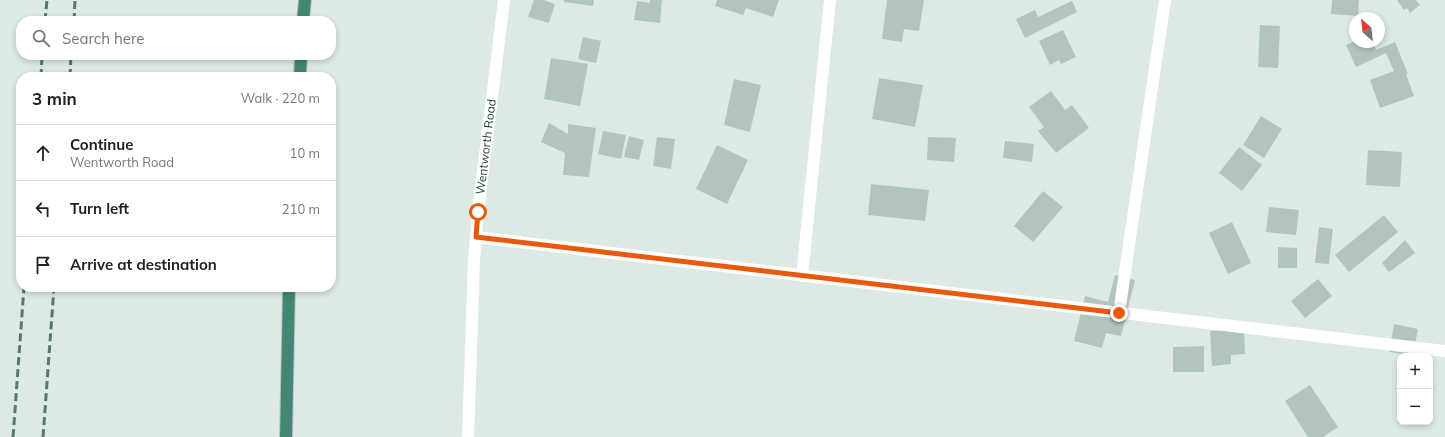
<!DOCTYPE html>
<meta charset="utf-8">
<style>
:root{--surface:#fff;--page:#f2f2f2;--text:#222;--muted:#767676;--line:#e0e0e0}
body{margin:0;font-family:Mulish,sans-serif;background:var(--page);color:var(--text)}
.controls{position:absolute;right:12px;bottom:12px;display:grid;overflow:hidden;border-radius:8px;box-shadow:0 2px 6px #0003}
.controls button{width:36px;height:36px;display:grid;place-items:center;padding:0;border:0;border-bottom:1px solid var(--line);background:var(--surface);color:var(--text);font:20px sans-serif}
.compass{position:absolute;left:1349px;top:12px;width:36px;height:36px;border-radius:50%;background:var(--surface);box-shadow:0 2px 6px #0003;rotate:333deg}
.stop{position:absolute;width:12px;height:12px;margin:-9px;border:3px solid #ea580c;border-radius:50%;background:#fff}
.stop.end{background:#ea580c;border-color:#fff;box-shadow:0 1px 4px #0008}
.list{margin:0;padding:0;list-style:none}
h2{display:flex;justify-content:space-between;align-items:center;height:52px;margin:0;padding:0 16px;font-size:17px}
h2 small{font-size:13px;font-weight:400;color:var(--muted)}
.list li{display:grid;grid-template-columns:26px 1fr auto;gap:12px;align-items:center;box-sizing:border-box;height:56px;padding:0 16px;border-top:1px solid var(--line)}
.list b{display:block;font-size:15px;white-space:nowrap}
.list p{margin:0;font-size:13px;white-space:nowrap;color:var(--muted)}
.list em{font-size:13px;font-style:normal;color:var(--muted)}
.icon{flex:none;width:22px;height:22px;fill:none;stroke:currentColor;stroke-width:2;stroke-linecap:round;stroke-linejoin:round}
.map{position:relative;flex:none;width:1445px;height:437px;overflow:hidden}
.search{position:absolute;background:var(--surface);box-shadow:0 2px 6px #0003;left:16px;top:16px;width:320px;height:44px;display:flex;align-items:center;gap:10px;box-sizing:border-box;padding:0 14px;border-radius:16px;color:var(--muted);font-size:15px}
.panel{position:absolute;background:var(--surface);box-shadow:0 2px 6px #0003;left:16px;top:72px;width:320px;height:220px;border-radius:16px}
.map>svg:first-child{display:block}
.building{fill:#b2c5bd}
.lines{fill:none;stroke-linecap:round;stroke-linejoin:round}
.trunk-casing{stroke:#bcc4c2;stroke-width:14}
.minor{stroke:#fff;stroke-width:12}
.trunk{stroke:#438675;stroke-width:12}
.rail{stroke:#58776e;stroke-width:3;stroke-dasharray:8 4;stroke-linecap:butt}
.route{stroke:#ea580c;stroke-width:5}
.labels{text-anchor:middle;stroke-width:4;stroke-linejoin:round;paint-order:stroke}
.street-label{font-size:12px;fill:#1e3b32;stroke:#eef7f2}
</style>
<div class="map">
<svg width="1445" height="437" viewBox="0 0 1445 437">
<rect width="100%" height="100%" fill="#ddeae4"/>
<g class="building">
<path d="M534,0H544L555,4L549,23L528,17Z"/>
<path d="M564,0H594L593,6L564,2Z"/>
<path d="M650,0H662L660,23L634,20L637,1L650,3Z"/>
<path d="M717,0H779L773,17L746,8L743,15L715,6Z"/>
<path d="M887,0H924L919,31L904,29L902,42L882,39Z"/>
<path d="M1332,0H1359L1358,16L1331,14Z"/>
<path d="M1397,0H1416L1420,5L1410,13L1407,8L1404,10Z"/>
<path d="M1072,1L1077,12L1025,38L1016,19L1035,10L1038,17Z"/>
<path d="M1260,25L1280,26L1278,68L1258,67Z"/>
<path d="M1063,30L1076,57L1061,64L1059,60L1050,65L1039,41Z"/>
<path d="M583,37L601,41L596,63L578,59Z"/>
<path d="M1355,41L1373,42L1376,50L1395,42L1408,74H1406L1414,96L1380,108L1370,80L1394,71L1386,53L1356,67L1346,45Z"/>
<path d="M551,58L588,64L580,106L544,99Z"/>
<path d="M879,78L923,85L915,127L872,119Z"/>
<path d="M734,79L761,85L750,132L724,125Z"/>
<path d="M1051,91L1065,110L1072,105L1089,128L1056,153L1038,131L1044,127L1029,107Z"/>
<path d="M1261,116L1282,129L1264,158L1243,145Z"/>
<path d="M549,123L568,134V124L596,128L589,177L563,175L565,153L541,142Z"/>
<path d="M603,131L626,135L621,159L598,154Z"/>
<path d="M629,136L644,140L639,160L624,157Z"/>
<path d="M657,137L675,139L671,169L653,166Z"/>
<path d="M928,137L956,138L954,162L927,160Z"/>
<path d="M1005,141L1034,144L1032,162L1003,158Z"/>
<path d="M717,145L748,160L727,204L696,189Z"/>
<path d="M1239,147L1262,165L1242,191L1219,173Z"/>
<path d="M1368,150L1402,152L1400,187L1366,185Z"/>
<path d="M871,184L929,190L925,221L868,215Z"/>
<path d="M1043,191L1063,207L1033,242L1014,226Z"/>
<path d="M1269,207L1299,210L1296,235L1266,232Z"/>
<path d="M1384,215L1398,232L1349,272L1335,255Z"/>
<path d="M1232,222L1251,263L1228,274L1209,233Z"/>
<path d="M1319,227L1333,229L1329,264L1315,263Z"/>
<path d="M1405,240L1415,253L1389,272L1382,263Z"/>
<path d="M1278,247L1297,248V268H1278Z"/>
<path d="M1115,275L1135,280L1121,336L1106,333L1102,348L1074,341L1085,296L1108,302Z"/>
<path d="M1318,279L1332,296L1305,318L1291,301Z"/>
<path d="M1394,324L1418,329L1413,356L1389,352Z"/>
<path d="M1244,329L1245,354L1231,355V364L1212,366L1210,331Z"/>
<path d="M1204,346V372H1173V347Z"/>
<path d="M1310,385L1338,427L1323,437H1308L1285,401Z"/>
</g>
<g class="lines">
<defs>
<g id="trunk">
<path d="M303,21L305,0"/>
<path d="M300,77L301,55"/>
<path d="M286,437L289,287"/>
</g>
</defs>
<use href="#trunk" class="trunk-casing"/>
<g class="minor">
<path d="M476,237L1445,351"/>
<path d="M802,276L830,0"/>
<path d="M1119,313L1165,0"/>
<path id="s1" d="M468,437L474,261L478,212L504,0"/>
</g>
<use href="#trunk" class="trunk"/>
<g class="rail">
<path d="M45,21L47,0"/>
<path d="M74,21L75,0"/>
<path d="M41,77L42,55"/>
<path d="M70,77L71,55"/>
<path d="M13,437L24,287"/>
<path d="M43,437L54,287"/>
</g>
</g>
<g class="lines">
<path class="route" d="M478,212L476,237L1119,313"/>
</g>
<g class="labels">
<g class="street-label">
<text dy="4" stroke="none"><textPath href="#s1" startOffset="291">Wentworth Road</textPath></text>
</g>
</g>
</svg>
<div class="controls">
<button>+</button>
<button>−</button>
</div>
<svg class="compass" viewBox="-18 -18 36 36"><path d="M0-13l5 13h-10z" fill="#e53935"/><path d="M0 13l5-13h-10z" fill="#767676"/></svg>
<div class="stop" style="left:478px;top:212px"></div>
<div class="stop end" style="left:1119px;top:313px"></div>
<div class="search"><svg class="icon" aria-label="search" viewBox="0 0 24 24"><circle cx="10" cy="10" r="6"/><path d="M15 15l6 6"/></svg>Search here</div>
<section class="panel">
<h2>3 min<small>Walk · 220 m</small></h2>
<ul class="list">
<li><svg class="icon" aria-label="ahead" viewBox="0 0 24 24"><path d="M12 20V5M6 11l6-6 6 6"/></svg><div><b>Continue</b><p>Wentworth Road</p></div><em>10 m</em></li>
<li><svg class="icon" aria-label="left" viewBox="0 0 24 24"><path d="M17 20v-9H6M10 6l-5 5 5 5"/></svg><div><b>Turn left</b></div><em>210 m</em></li>
<li><svg class="icon" aria-label="arrive" viewBox="0 0 24 24"><path d="M6 21V4h12l-3 4 3 4H6"/></svg><div><b>Arrive at destination</b></div></li>
</ul>
</section>
</div>
